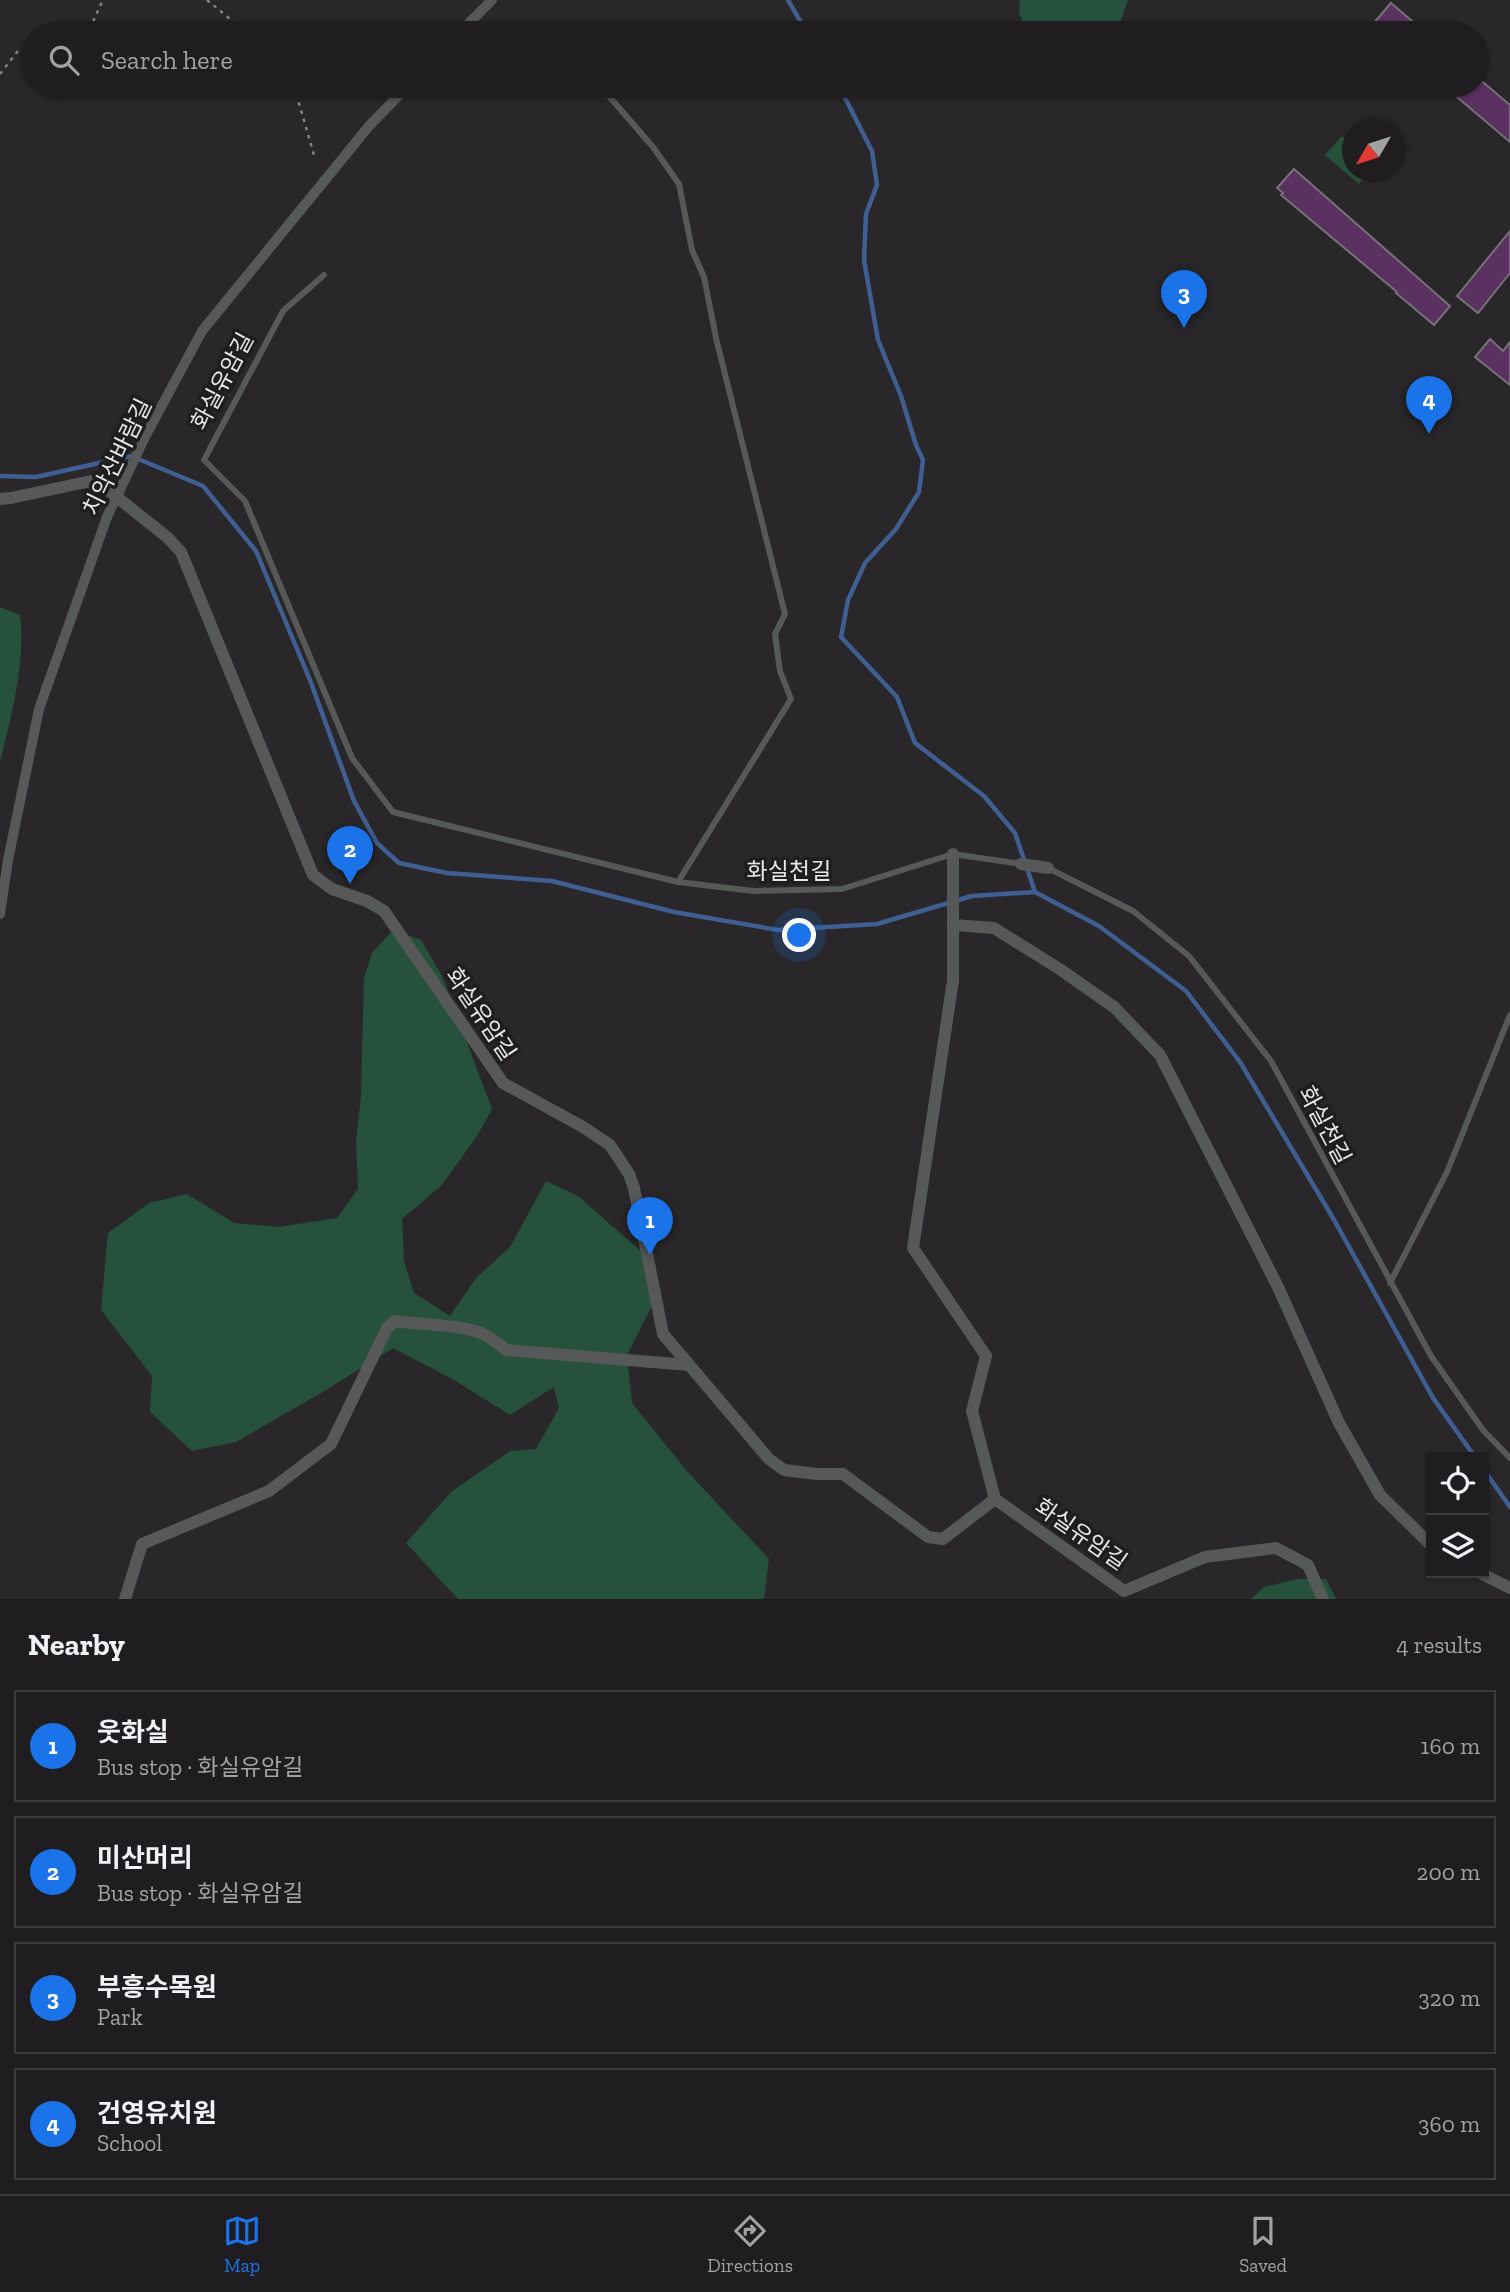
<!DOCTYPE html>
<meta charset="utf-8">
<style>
:root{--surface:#1f1d1f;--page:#272628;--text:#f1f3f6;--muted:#a1a2a4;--line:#3c3b3d;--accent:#1a73e8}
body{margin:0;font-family:"Zilla Slab","Noto Sans KR",serif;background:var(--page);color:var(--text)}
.controls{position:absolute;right:21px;bottom:21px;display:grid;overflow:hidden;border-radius:0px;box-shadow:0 2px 5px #0004}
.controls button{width:63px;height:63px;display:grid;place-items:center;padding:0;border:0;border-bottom:2px solid var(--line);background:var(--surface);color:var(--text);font:35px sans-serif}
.compass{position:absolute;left:1342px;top:119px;width:63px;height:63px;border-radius:50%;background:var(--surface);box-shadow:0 2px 5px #0004;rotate:231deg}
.you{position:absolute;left:800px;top:936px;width:24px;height:24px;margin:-18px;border:5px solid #fff;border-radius:50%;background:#1a73e8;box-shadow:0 0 0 10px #1a73e833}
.badge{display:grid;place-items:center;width:46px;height:46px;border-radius:50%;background:var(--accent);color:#fff;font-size:23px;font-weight:700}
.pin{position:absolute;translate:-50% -58px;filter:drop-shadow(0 2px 4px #0008)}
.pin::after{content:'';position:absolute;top:37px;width:24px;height:21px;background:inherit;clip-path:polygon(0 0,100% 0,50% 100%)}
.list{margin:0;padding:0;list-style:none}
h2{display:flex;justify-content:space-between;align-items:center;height:91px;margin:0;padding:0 28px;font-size:30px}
h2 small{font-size:23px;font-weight:400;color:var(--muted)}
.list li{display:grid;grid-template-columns:46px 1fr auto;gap:21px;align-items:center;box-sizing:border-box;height:112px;margin:0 14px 14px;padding:0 14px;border:2px solid var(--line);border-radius:0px}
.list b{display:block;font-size:26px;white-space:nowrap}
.list p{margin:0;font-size:23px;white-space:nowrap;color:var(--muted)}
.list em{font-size:23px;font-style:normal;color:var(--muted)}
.icon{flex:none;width:38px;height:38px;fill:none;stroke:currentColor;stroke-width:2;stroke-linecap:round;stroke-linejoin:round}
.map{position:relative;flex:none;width:1510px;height:1599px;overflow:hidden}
.search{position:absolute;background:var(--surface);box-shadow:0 2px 5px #0004;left:21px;right:21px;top:21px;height:77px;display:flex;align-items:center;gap:18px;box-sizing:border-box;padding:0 24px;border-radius:38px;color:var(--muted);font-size:26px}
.sheet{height:595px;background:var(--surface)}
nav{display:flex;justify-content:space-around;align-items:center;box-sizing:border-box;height:98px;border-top:2px solid var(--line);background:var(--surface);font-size:19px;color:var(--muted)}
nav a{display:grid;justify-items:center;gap:4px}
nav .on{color:var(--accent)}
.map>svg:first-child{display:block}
.green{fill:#26523d}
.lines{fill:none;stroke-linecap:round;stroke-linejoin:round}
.stream{stroke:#3f5f92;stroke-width:4.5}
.building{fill:#5a3160;stroke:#757375;stroke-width:2}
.path{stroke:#858385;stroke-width:2.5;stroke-dasharray:3.5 5;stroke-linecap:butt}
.service{stroke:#575858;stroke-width:6}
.pedestrian{stroke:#575858;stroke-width:10}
.minor{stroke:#575858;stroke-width:12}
.pedestrian-bridge{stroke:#575858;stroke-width:10}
.labels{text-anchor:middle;stroke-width:7;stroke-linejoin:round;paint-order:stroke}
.street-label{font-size:23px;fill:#e7e6e7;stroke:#1f1e1f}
</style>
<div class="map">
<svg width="1510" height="1599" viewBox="0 0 1510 1599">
<rect width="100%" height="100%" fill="#292729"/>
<g class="green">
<path d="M1020,0H1128L1120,22L1102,33H1027L1019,13Z"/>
<path d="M1342,136L1352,145V172H1369L1359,184L1325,155Z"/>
<path d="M0,607L20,615C26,662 11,717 0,762Z"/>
<path d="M393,930L421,940L442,976L492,1109L477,1136L442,1185L402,1219L404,1261L414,1293L450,1316L476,1278L510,1247L546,1181L578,1196L644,1254L656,1298L627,1355L632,1403L686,1470L769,1559L764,1599H458L406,1543L451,1492L510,1451L536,1449L559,1408L554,1387L510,1415L456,1381L393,1348L321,1393L236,1442L192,1451L150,1412L152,1376L101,1310L108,1233L149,1203L187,1194L234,1223L279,1227L337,1218L358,1189L356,1142L361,1095L364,978L372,953Z"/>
<path d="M1297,1579H1326L1336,1599H1251L1264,1587Z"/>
</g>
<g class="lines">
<g class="stream">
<path d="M788,0L807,33"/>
<path d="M839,86L872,151L877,185L866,214L864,260L878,340L901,396L916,445L923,460L919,492L896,529L865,563L848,600L841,637L897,697L915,743L984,796L1015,833L1035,892"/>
<path d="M0,476L36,477L131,456L203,486L256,551L310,680L354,801L377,843L399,863L447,873L552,881L674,912L778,930L877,924L972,896L1035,892L1099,926L1186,991L1240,1062L1333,1218L1433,1398L1475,1457"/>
<path d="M1484,1470L1510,1507"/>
</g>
</g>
<g class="building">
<path d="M1391,3L1426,33H1383L1373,24Z"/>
<path d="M1477,77L1510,105V142L1444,86H1477Z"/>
<path d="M1294,169L1450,306L1434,325L1396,293L1397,292L1281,195L1283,193L1277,188Z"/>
<path d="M1510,231V273L1478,313L1457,296Z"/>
<path d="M1490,339L1503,351L1510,342V385L1475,357Z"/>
</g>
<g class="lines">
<g class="path">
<path d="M207,0L247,33"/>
<path d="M81,33L92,24L101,4V0"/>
<path d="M0,74L17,52L33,48"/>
<path d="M294,86L314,155"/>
</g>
<g class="service">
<path d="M601,87L653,147L679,184L692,250L704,277L716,338L785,614L775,634L780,671L791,699L678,882"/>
<path d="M324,275L283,311L204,460L245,501L352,758L393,812L678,882L753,891L842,889L953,854L1021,864"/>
<path d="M1048,868L1133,911L1189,956L1271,1061L1431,1356L1483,1430L1510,1458"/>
<path d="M1390,1283L1447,1172L1510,1015"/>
</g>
<g class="pedestrian">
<path d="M459,33L492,0"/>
<path d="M144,439L202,331L369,126L408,86"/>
<path d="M0,914L8,860L39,709L107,517"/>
</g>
<g class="minor">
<path d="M0,499L11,498L91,481L103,486L167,537L181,552L313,875L332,889L367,901L384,911L503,1083L583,1127L610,1145L629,1174L634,1188L663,1334L769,1459L784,1470L817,1474H843L928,1537L943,1539L995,1499"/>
<path d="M953,854V980L913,1248L986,1356L972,1411L995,1499L1124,1591L1205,1557L1276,1548L1308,1565L1323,1599"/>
<path d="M1021,864L1048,868"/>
<path d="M954,925L994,928L1061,970L1114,1007L1160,1055L1278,1287L1339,1423L1380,1495L1431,1545"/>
<path d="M1480,1573L1510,1588"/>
<path d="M125,1599L142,1544L269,1491L331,1444L387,1328L395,1321C421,1325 462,1324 483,1334C491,1338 499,1344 506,1350L689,1365"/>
</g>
<path class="pedestrian-bridge" d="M107,517L144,439"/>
</g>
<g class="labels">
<g class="street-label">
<text transform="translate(222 381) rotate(-62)" y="8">화실유암길</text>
<text transform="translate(117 457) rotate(-64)" y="8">치악산바람길</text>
<text x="789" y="879">화실천길</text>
<text transform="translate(481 1014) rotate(56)" y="8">화실유암길</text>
<text transform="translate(1325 1125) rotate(62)" y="8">화실천길</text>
<text transform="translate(1081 1534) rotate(35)" y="8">화실유암길</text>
</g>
</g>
</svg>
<div class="controls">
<button><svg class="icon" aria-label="locate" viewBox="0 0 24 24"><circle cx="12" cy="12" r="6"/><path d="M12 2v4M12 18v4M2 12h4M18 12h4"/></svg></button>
<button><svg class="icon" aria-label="layers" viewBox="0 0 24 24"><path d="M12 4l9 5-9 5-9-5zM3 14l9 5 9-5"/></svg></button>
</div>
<svg class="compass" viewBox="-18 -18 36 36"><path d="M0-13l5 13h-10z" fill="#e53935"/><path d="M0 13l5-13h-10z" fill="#a1a2a4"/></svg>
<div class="you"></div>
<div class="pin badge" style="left:650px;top:1255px">1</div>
<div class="pin badge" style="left:350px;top:884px">2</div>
<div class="pin badge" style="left:1184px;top:328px">3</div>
<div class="pin badge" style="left:1429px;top:434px">4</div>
<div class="search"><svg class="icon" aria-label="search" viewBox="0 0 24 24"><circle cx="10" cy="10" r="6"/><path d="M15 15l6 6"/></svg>Search here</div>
</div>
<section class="sheet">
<h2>Nearby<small>4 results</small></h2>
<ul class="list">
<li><span class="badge">1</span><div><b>웃화실</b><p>Bus stop · 화실유암길</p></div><em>160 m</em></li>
<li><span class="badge">2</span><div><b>미산머리</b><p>Bus stop · 화실유암길</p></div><em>200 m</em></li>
<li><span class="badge">3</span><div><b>부흥수목원</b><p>Park</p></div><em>320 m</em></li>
<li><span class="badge">4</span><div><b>건영유치원</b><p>School</p></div><em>360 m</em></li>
</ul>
</section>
<nav>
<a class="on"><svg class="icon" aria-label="map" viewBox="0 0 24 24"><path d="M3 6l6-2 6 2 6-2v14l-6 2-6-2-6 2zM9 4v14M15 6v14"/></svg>Map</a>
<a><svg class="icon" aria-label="directions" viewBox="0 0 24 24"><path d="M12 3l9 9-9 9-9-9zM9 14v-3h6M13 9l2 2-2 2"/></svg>Directions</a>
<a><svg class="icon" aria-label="saved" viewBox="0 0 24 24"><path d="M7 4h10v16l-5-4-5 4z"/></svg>Saved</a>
</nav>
